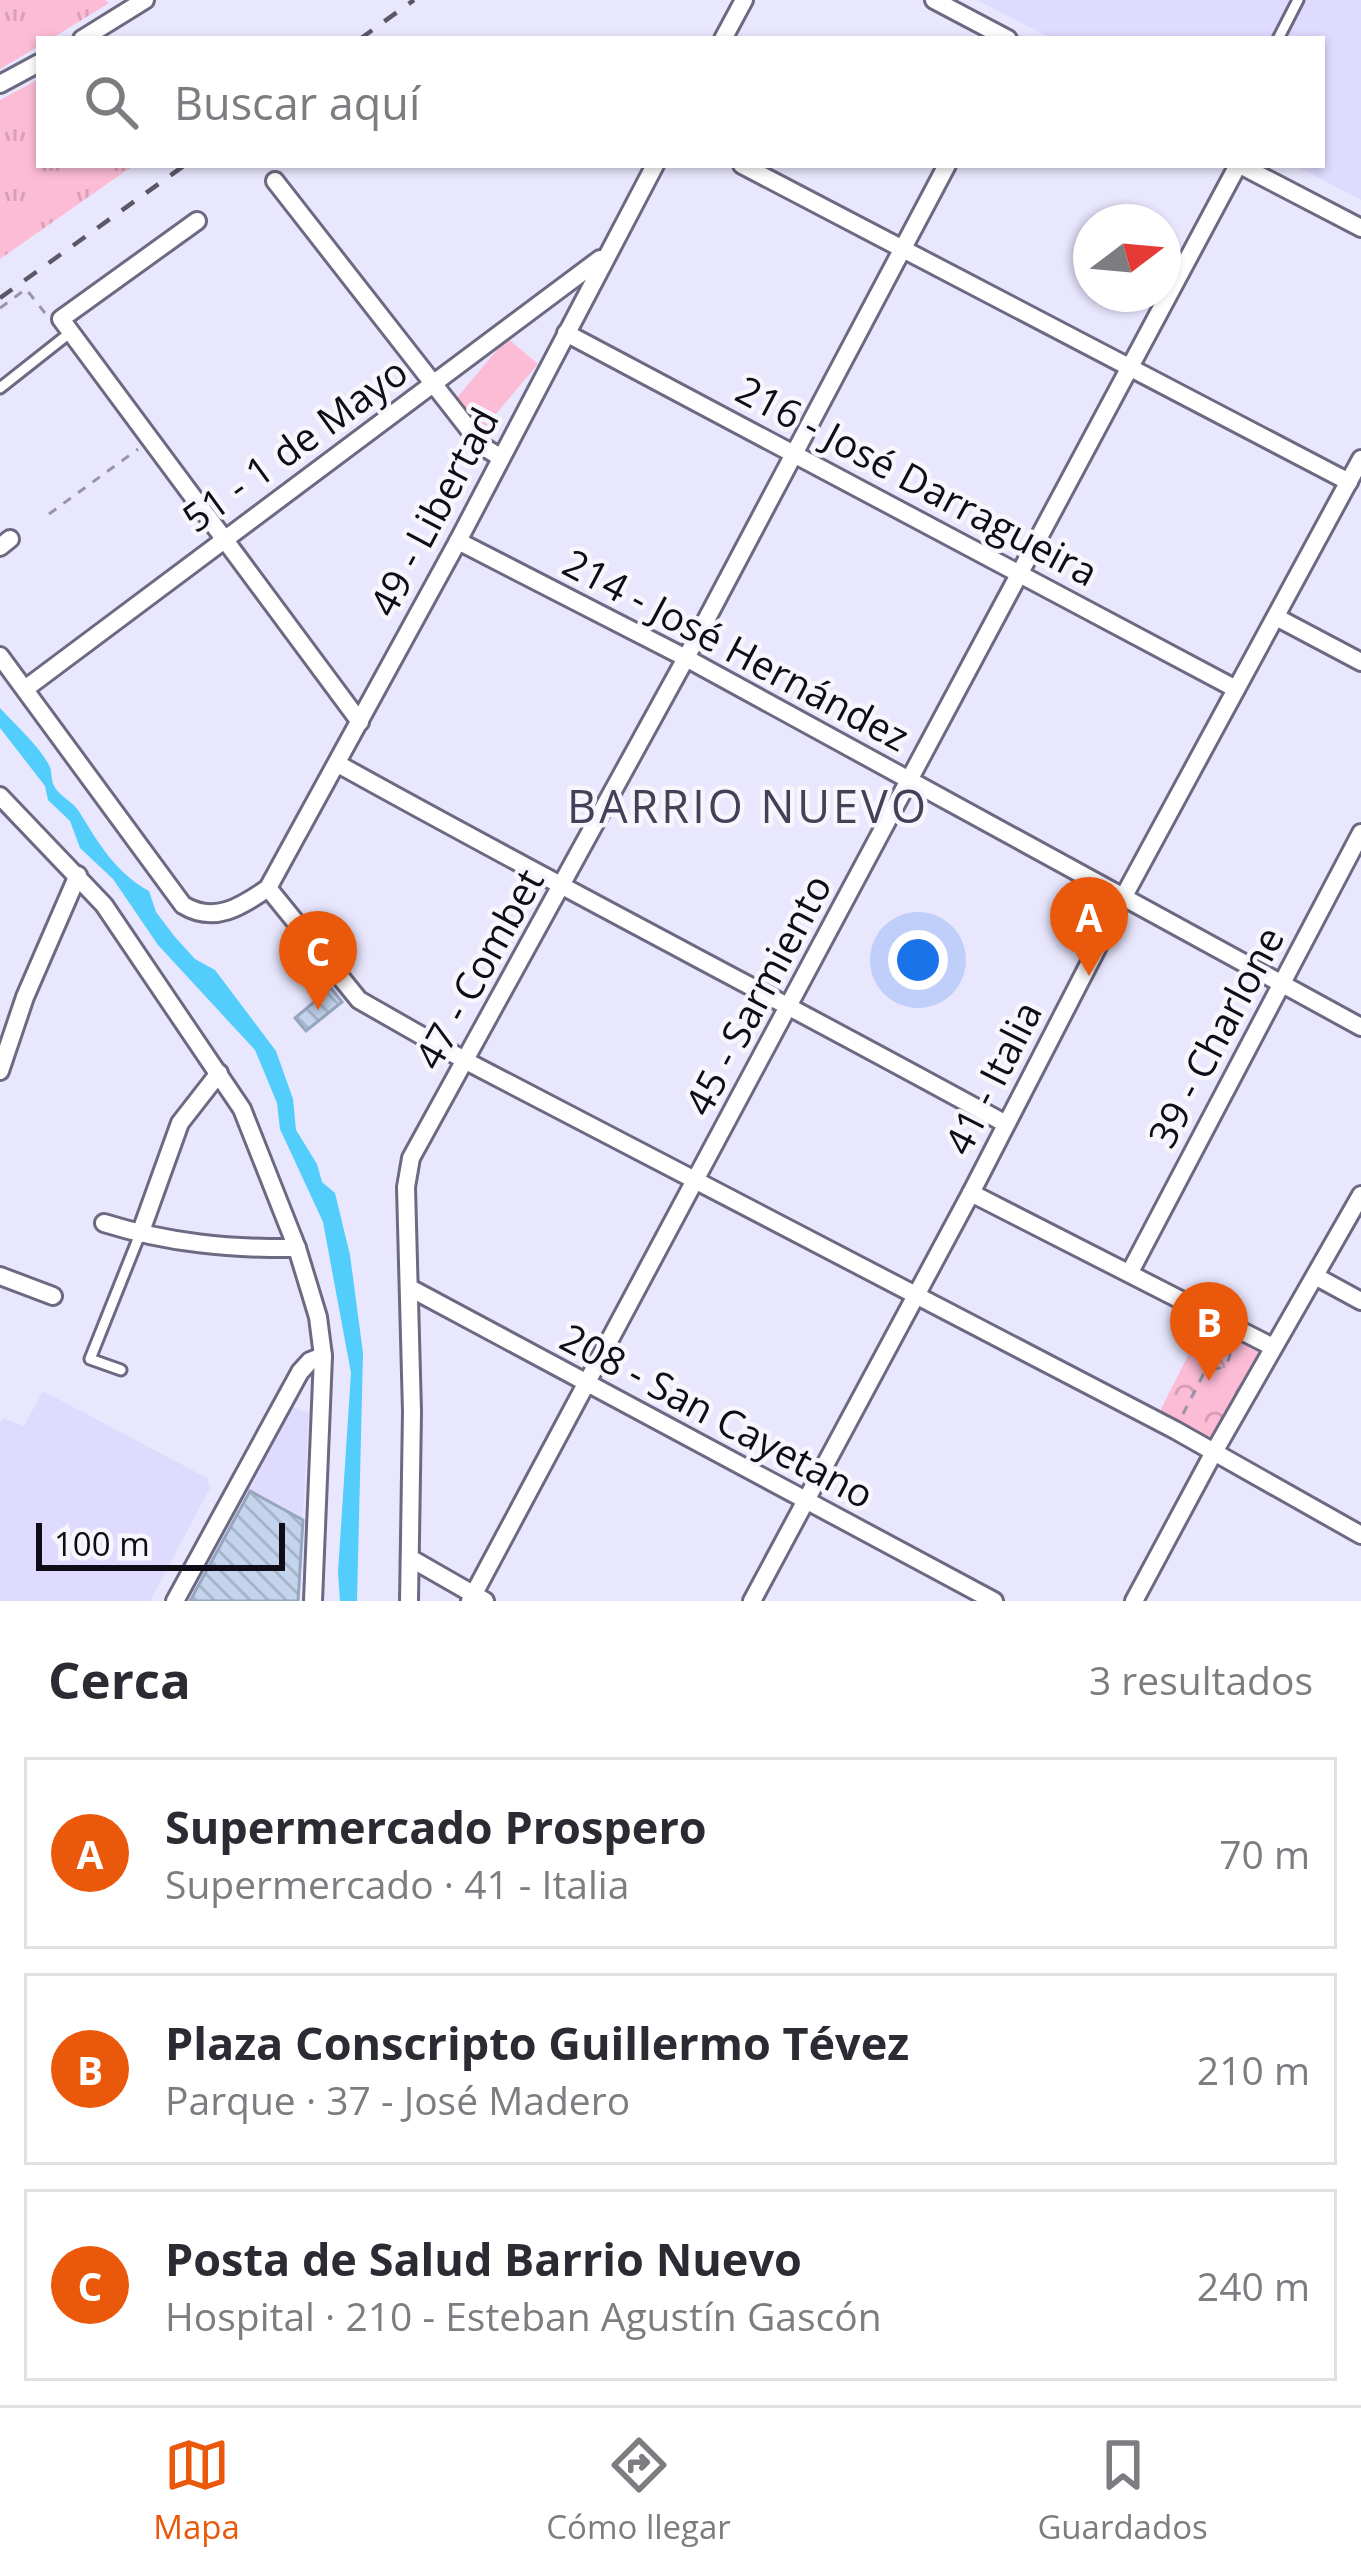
<!DOCTYPE html>
<html lang="es">
<meta charset="utf-8">
<style>
:root{--surface:#fff;--page:#f7f7f7;--text:#2b2b33;--muted:#7c7c81;--line:#e1e1e2;--accent:#ea580c}
body{margin:0;font-family:"Open Sans",sans-serif;background:var(--page);color:var(--text)}
.compass{position:absolute;left:1073px;top:204px;width:108px;height:108px;border-radius:50%;background:var(--surface);box-shadow:0 3px 9px #0004;rotate:74deg}
.scale{position:absolute;left:36px;bottom:30px;width:249px;box-sizing:border-box;padding-left:12px;border:6px solid #0e0c16;border-top:0;font-size:33px;line-height:42px;white-space:nowrap;color:#0e0c16;-webkit-text-stroke:9px #f7f6fc;paint-order:stroke}
.you{position:absolute;left:918px;top:960px;width:42px;height:42px;margin:-30px;border:9px solid #fff;border-radius:50%;background:#1a73e8;box-shadow:0 0 0 18px #1a73e833}
.badge{display:grid;place-items:center;width:78px;height:78px;border-radius:50%;background:var(--accent);color:#fff;font-size:39px;font-weight:700}
.pin{position:absolute;translate:-50% -99px;filter:drop-shadow(0 3px 6px #0008)}
.pin::after{content:'';position:absolute;top:63px;width:42px;height:36px;background:inherit;clip-path:polygon(0 0,100% 0,50% 100%)}
.list{margin:0;padding:0;list-style:none}
h2{display:flex;justify-content:space-between;align-items:center;height:156px;margin:0;padding:0 48px;font-size:51px}
h2 small{font-size:39px;font-weight:400;color:var(--muted)}
.list li{display:grid;grid-template-columns:78px 1fr auto;gap:36px;align-items:center;box-sizing:border-box;height:192px;margin:0 24px 24px;padding:0 24px;border:3px solid var(--line);border-radius:0px}
.list b{display:block;font-size:45px;white-space:nowrap}
.list p{margin:0;font-size:39px;white-space:nowrap;color:var(--muted)}
.list em{font-size:39px;font-style:normal;color:var(--muted)}
.icon{flex:none;width:66px;height:66px;fill:none;stroke:currentColor;stroke-width:2;stroke-linecap:round;stroke-linejoin:round}
.map{position:relative;flex:none;width:1361px;height:1601px;overflow:hidden}
.search{position:absolute;background:var(--surface);box-shadow:0 3px 9px #0004;left:36px;right:36px;top:36px;height:132px;display:flex;align-items:center;gap:30px;box-sizing:border-box;padding:0 42px;border-radius:0px;color:var(--muted);font-size:45px}
.sheet{height:804px;background:var(--surface)}
nav{display:flex;justify-content:space-around;align-items:center;box-sizing:border-box;height:168px;border-top:3px solid var(--line);background:var(--surface);font-size:33px;color:var(--muted)}
nav a{display:grid;justify-items:center;gap:6px}
nav .on{color:var(--accent)}
.map>svg:first-child{display:block}
.built{fill:#dfdbff}
.grass{fill:url(#grass-tufts)}
.park{fill:url(#park-crowns)}
.pitch{fill:#fcbcd6}
.water{fill:#53cdfc}
.building{fill:url(#building-back-hatch);stroke:#96a6be;stroke-width:3}
.lines{fill:none;stroke-linecap:round;stroke-linejoin:round}
.lane-casing{stroke:#6c6982;stroke-width:15}
.street-casing{stroke:#6c6982;stroke-width:22}
.path{stroke:#9795a7;stroke-width:3;stroke-dasharray:9 9;stroke-linecap:butt}
.lane{stroke:#fff;stroke-width:9}
.street{stroke:#fff;stroke-width:16}
.rail{stroke:#5a5866;stroke-width:4.5;stroke-dasharray:15 15;stroke-linecap:butt}
.labels{text-anchor:middle;stroke-width:9;stroke-linejoin:round;paint-order:stroke}
.street-label{font-size:39px;fill:#0e0c16;stroke:#f7f6fc}
.quarter-label{font-size:45px;letter-spacing:3px;fill:#434058;stroke:#f7f6fc}
</style>
<div class="map">
<svg width="1361" height="1601" viewBox="0 0 1361 1601">
<defs>
<pattern id="grass-tufts" width="24" height="20" patternUnits="userSpaceOnUse" patternTransform="scale(3)"><rect width="24" height="20" fill="#fcbcd6"/><path d="M3 7l-1-3M5 7V3M7 7l1-3M15 17l-1-3M17 17v-4M19 17l1-3" fill="none" stroke="#d7a0b7"/></pattern>
<pattern id="park-crowns" width="20" height="18" patternUnits="userSpaceOnUse" patternTransform="scale(3)"><rect width="20" height="18" fill="#fcbcd6"/><path d="M2 6a3 3 0 1 1 6 0M12 15a3 3 0 1 1 6 0" fill="none" stroke="#d7a0b7"/></pattern>
<pattern id="building-back-hatch" width="6" height="6" patternUnits="userSpaceOnUse" patternTransform="scale(3)"><rect width="6" height="6" fill="#c4d4ed"/><path d="M-1 5l2 2M0 0l6 6M5-1l2 2" fill="none" stroke="#a7b5ca"/></pattern>
</defs>
<rect width="100%" height="100%" fill="#e9e7fe"/>
<g class="built">
<path d="M977,0H1361V200L1294,165H1322V39H1052Z"/>
<path d="M43,1391L207,1478L210,1488L150,1601H0V1423L3,1418L24,1426Z"/>
<path d="M293,1407L309,1413L298,1601H191Z"/>
</g>
<g class="grass">
<path d="M0,0H105L109,3L51,39H39V46L0,69Z"/>
<path d="M39,79V165H134L0,259V100Z"/>
</g>
<path class="park" d="M1205,1322L1262,1349L1209,1441L1159,1413Z"/>
<path class="pitch" d="M507,338L538,364L485,427L455,400Z"/>
<path class="water" d="M0,708C16,726 39,745 50,767C52,773 51,780 54,786C59,796 74,802 80,813C99,844 116,873 149,891L156,912L175,937L195,959L215,970L276,1051L293,1099L296,1130L317,1164L322,1182L335,1193L350,1255L363,1353L357,1601H340L338,1572L351,1373L323,1222L280,1129L277,1103L255,1050L158,945L113,879L80,848L70,821L48,800L45,786L0,728Z"/>
<g class="building">
<path d="M331,988L342,1002L306,1031L295,1018Z"/>
<path d="M250,1491L303,1520L298,1601H190Z"/>
</g>
<g class="lines">
<defs>
<g id="lane">
<path d="M1278,39L1298,0"/>
<path d="M0,388L71,332"/>
<path d="M121,1370L90,1359L140,1234"/>
</g>
<g id="street">
<path d="M934,0L1008,39"/>
<path d="M82,39L145,0"/>
<path d="M723,39L744,0"/>
<path d="M0,84L39,63"/>
<path d="M742,165L1349,482"/>
<path d="M1240,165L1361,228"/>
<path d="M275,181L482,446L500,457"/>
<path d="M197,221L61,319L360,722"/>
<path d="M566,333L1236,689"/>
<path d="M458,541L686,658L1361,1027"/>
<path d="M0,547L10,539"/>
<path d="M1276,617L1361,662"/>
<path d="M0,656L183,905C214,924 241,907 268,888L458,541L655,165"/>
<path d="M25,689L600,259"/>
<path d="M338,764C559,887 784,1002 1006,1124"/>
<path d="M0,796L104,905L242,1109L297,1248L318,1317L323,1356L313,1601"/>
<path d="M268,888L359,1000L466,1061L1175,1430L1361,1535"/>
<path d="M0,1071L25,997L78,875"/>
<path d="M971,1193L1273,1347"/>
<path d="M104,1223C168,1243 230,1249 297,1248"/>
<path d="M140,1234L180,1123L219,1073"/>
<path d="M1130,1272L1361,833"/>
<path d="M0,1276L53,1296"/>
<path d="M1315,1276L1361,1301"/>
<path d="M410,1288L994,1601"/>
<path d="M410,1558L485,1601"/>
<path d="M175,1601L300,1372L310,1361L323,1356"/>
<path d="M409,1601L412,1412L406,1187L411,1158L686,658L947,165"/>
<path d="M470,1601L1238,165"/>
<path d="M752,1601L971,1193L1124,896L1361,459"/>
<path d="M1134,1601L1214,1452L1361,1195"/>
</g>
</defs>
<use href="#lane" class="lane-casing"/>
<use href="#street" class="street-casing"/>
<g class="path">
<path d="M0,308L26,289L45,313"/>
<path d="M49,514L138,449"/>
<circle cx="1214" cy="1353" r="16"/>
<path d="M1183,1414L1206,1369"/>
</g>
<use href="#lane" class="lane"/>
<use href="#street" class="street"/>
<g class="rail">
<path d="M360,39L414,0"/>
<path d="M0,298L185,165"/>
</g>
</g>
<g class="labels">
<g class="street-label">
<text transform="translate(295 445) rotate(-36)" y="14">51 - 1 de Mayo</text>
<text transform="translate(917 481) rotate(28)" y="14">216 - José Darragueira</text>
<text transform="translate(434 512) rotate(-62)" y="14">49 - Libertad</text>
<text transform="translate(736 650) rotate(28)" y="14">214 - José Hernández</text>
<text transform="translate(479 969) rotate(-61)" y="14">47 - Combet</text>
<text transform="translate(758 995) rotate(-62)" y="14">45 - Sarmiento</text>
<text transform="translate(1216 1037) rotate(-62)" y="14">39 - Charlone</text>
<text transform="translate(993 1078) rotate(-63)" y="14">41 - Italia</text>
<text transform="translate(717 1416) rotate(28)" y="14">208 - San Cayetano</text>
</g>
<g class="quarter-label">
<text x="748" y="823">BARRIO NUEVO</text>
</g>
</g>
</svg>
<svg class="compass" viewBox="-18 -18 36 36"><path d="M0-13l5 13h-10z" fill="#e53935"/><path d="M0 13l5-13h-10z" fill="#7c7c81"/></svg>
<div class="scale">100 m</div>
<div class="you"></div>
<div class="pin badge" style="left:1089px;top:976px">A</div>
<div class="pin badge" style="left:1209px;top:1381px">B</div>
<div class="pin badge" style="left:318px;top:1010px">C</div>
<div class="search"><svg class="icon" aria-label="search" viewBox="0 0 24 24"><circle cx="10" cy="10" r="6"/><path d="M15 15l6 6"/></svg>Buscar aquí</div>
</div>
<section class="sheet">
<h2>Cerca<small>3 resultados</small></h2>
<ul class="list">
<li><span class="badge">A</span><div><b>Supermercado Prospero</b><p>Supermercado · 41 - Italia</p></div><em>70 m</em></li>
<li><span class="badge">B</span><div><b>Plaza Conscripto Guillermo Tévez</b><p>Parque · 37 - José Madero</p></div><em>210 m</em></li>
<li><span class="badge">C</span><div><b>Posta de Salud Barrio Nuevo</b><p>Hospital · 210 - Esteban Agustín Gascón</p></div><em>240 m</em></li>
</ul>
</section>
<nav>
<a class="on"><svg class="icon" aria-label="map" viewBox="0 0 24 24"><path d="M3 6l6-2 6 2 6-2v14l-6 2-6-2-6 2zM9 4v14M15 6v14"/></svg>Mapa</a>
<a><svg class="icon" aria-label="directions" viewBox="0 0 24 24"><path d="M12 3l9 9-9 9-9-9zM9 14v-3h6M13 9l2 2-2 2"/></svg>Cómo llegar</a>
<a><svg class="icon" aria-label="saved" viewBox="0 0 24 24"><path d="M7 4h10v16l-5-4-5 4z"/></svg>Guardados</a>
</nav>
